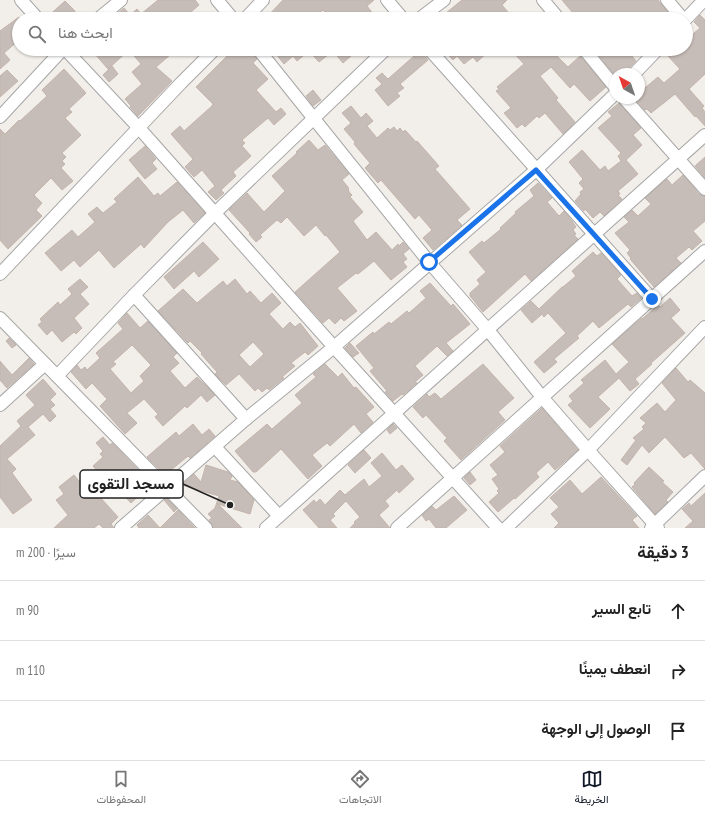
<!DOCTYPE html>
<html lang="ar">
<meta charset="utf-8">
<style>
:root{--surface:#fff;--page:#f6f6f6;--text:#222;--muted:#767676;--line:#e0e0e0;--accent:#111827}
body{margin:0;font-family:"PT Sans Narrow",Vazirmatn,sans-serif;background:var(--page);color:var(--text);direction:rtl}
.compass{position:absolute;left:609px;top:68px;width:36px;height:36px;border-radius:50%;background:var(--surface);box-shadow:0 1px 3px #0004;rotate:320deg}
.stop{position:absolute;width:12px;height:12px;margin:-9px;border:3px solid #1a73e8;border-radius:50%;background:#fff}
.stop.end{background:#1a73e8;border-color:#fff;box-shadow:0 1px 4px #0008}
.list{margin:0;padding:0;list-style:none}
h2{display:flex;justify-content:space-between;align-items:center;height:52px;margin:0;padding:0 16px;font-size:17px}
h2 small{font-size:13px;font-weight:400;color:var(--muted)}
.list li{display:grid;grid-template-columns:26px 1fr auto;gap:12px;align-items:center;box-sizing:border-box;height:60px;padding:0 16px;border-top:1px solid var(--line)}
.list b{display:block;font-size:15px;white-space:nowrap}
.list em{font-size:13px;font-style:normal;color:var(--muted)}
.icon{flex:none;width:22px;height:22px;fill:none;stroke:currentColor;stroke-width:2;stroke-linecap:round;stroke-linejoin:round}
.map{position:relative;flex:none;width:705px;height:528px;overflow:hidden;direction:ltr}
.search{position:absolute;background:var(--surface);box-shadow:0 1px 3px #0004;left:12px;right:12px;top:12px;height:44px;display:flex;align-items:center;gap:10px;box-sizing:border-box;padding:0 14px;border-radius:22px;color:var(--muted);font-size:15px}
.sheet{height:232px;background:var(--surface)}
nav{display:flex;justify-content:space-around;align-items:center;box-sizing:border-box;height:56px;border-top:1px solid var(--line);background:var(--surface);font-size:11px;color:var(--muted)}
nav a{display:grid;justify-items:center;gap:2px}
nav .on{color:var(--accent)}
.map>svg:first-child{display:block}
.building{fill:#c7bdb8;stroke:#c4b4aa;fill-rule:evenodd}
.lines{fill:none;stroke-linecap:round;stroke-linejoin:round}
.minor-casing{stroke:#a6a6a6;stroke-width:14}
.minor{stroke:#fff;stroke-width:12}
.route{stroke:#1a73e8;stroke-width:5}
.leader{fill:none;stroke:#222;stroke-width:1.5}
.callout-dot{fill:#222;stroke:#fff;stroke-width:1.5}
.callout{fill:#fff;stroke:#222;stroke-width:1.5}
.callout-label{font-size:16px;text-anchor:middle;font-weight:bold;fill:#222}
</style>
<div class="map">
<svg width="705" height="528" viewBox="0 0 705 528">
<rect width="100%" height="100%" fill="#f2eee9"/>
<g class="building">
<path d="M158,0H195L199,5L183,19H111L124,8L130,15L137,9L141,14Z"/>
<path d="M283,0H374L367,6L377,19H331L323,10L311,19H265Z"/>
<path d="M462,0H507L502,5L514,19H450L446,13Z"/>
<path d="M562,0H658L673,19H578Z"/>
<path d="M65,1L75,11L74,19H45Z"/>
<path d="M700,15L705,20V74L689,89L704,106L702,108L705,112V126L696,116L695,117L675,94L651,113L647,109L645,110L634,98H639V93L658,77L664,83L680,69L668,56L665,52V49H674L677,52L680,49H686V40L700,28L694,22Z"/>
<path d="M19,17V40L4,53L10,60L0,69V31Z"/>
<path d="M101,49H177L156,67L172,81L138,116L130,107L131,106L125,99L142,84L132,72L141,64L129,50L108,69L95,54Z"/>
<path d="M234,49H247L257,59L253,63L268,79L256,90L276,112L281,108L286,114L274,125L268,118L242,140L245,143L242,146L251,156L233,172L236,176L221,190L224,193L216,200L208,192L215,186L202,170L194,177L185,167L193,159L171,134L180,126L184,131L212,106L213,104L196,87Z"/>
<path d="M272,49H345L351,56L343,63L333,51L319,62L309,51L297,61L293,56L284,64Z"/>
<path d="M422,49L423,54L428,60L400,84L404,88L397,93L400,96L388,106L375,90L382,84L376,78L382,73L388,79Z"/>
<path d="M443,49H491L477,62L473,57L464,64L457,56L453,60Z"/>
<path d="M510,49H550L568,67L580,56L606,87L590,101L574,84L570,88L551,67L540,76L558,98L556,100L575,122L563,134L545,113L539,118L537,116L525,127L522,124L517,128L504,113L511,108L496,91L499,89L497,87L524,64Z"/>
<path d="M601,49H626L636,61L628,69L627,74H614L597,53Z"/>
<path d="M112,66L118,74L109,82L103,75Z"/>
<path d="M64,69L86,93L69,109L72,112L65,118L81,135L62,153L66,157L62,161L65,164L61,168L73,181L62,190L51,178L34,195L42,203L36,210L42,216L8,249L0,240V129L5,134L19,120L20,121L47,96L42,90Z"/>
<path d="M7,70L18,81L0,97V76Z"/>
<path d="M313,90L321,100L313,106L306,96Z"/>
<path d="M619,103L641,128L633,135L642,145L626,160L638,174L618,191L620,194L618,195L622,199L604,216L600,212L593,218L585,209L584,211L575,201L581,194L580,192L584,189L579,183L583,179L569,162L582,150L600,170L605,166L608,171L621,161L618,156L621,153L598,128L612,116L608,112Z"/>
<path d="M351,106L361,118L366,113L373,121L367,126L377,138L388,128L390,130L394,127L397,131L400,128L403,132L405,130L416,142L417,141L439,166L435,169L470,209L457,220L462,225L433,250L423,238L432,230L419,215L415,219L381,180L378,183L365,168L370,163L354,144L355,142L344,129L351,123L342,113Z"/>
<path d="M309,140L318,150L325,145L349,174L342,180L348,187L349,192L352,195L350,197L363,212L353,221L367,240L376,232L392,250L398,244L399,246L403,242L409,249L403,254L407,259L403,262L407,267L391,280L374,261L358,274L356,273L351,277L337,288L357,311L344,321L341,318L335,324L329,318L323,323L295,292L340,252L326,235L325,236L316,225L304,236L287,217L281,223L277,220L260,235L262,237L256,242L249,234L250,233L229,210L247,193L264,212L285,191L272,176L297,153L296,152Z"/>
<path d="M145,146L156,159L152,163L157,169L145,179L129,160Z"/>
<path d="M705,157V178L695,166Z"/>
<path d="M683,175L699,194L705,196V221L693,231L702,241L692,250L689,247L676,258L681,263L654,287L630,259L631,258L627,253L630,250L615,233L629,222L624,217L632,210L638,216L651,204L645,198L667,179L672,185Z"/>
<path d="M138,177L154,196L158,193L160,196L177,182L205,213L194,223L183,210L168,222L144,248L141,244L114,268L99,250L80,267L74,260L61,271L45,253L72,230L78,237L95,222L88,214L97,207L103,213L117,202L114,199Z"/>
<path d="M538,183L552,198L547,202L559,216L564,211L572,221L576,227L573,230L576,234L574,235L578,239L531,281L525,274L483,312L470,296V293L480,284L477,280L486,272L469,252L482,241L484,243L501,229L500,228L516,213L515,212L534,196L530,190Z"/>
<path d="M203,242L219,259L199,277L194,271L174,289L164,277Z"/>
<path d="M593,252L597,256L601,253L621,275L617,279L632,296L637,293L641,298L631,307L628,304L599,328L593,321L577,336L579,338L554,359L557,362L544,373L534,362L566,333L548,313L544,317L542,314L532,323L521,310L531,301L539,309L562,287H563L576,276L572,271Z"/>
<path d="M80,279L88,287L80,294L89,304L74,318L82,328L76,334L74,332L62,342L52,330L47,335L38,325L42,322L40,319L58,302L60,305L72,294L68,289Z"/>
<path d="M235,279L247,294L250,291L261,303L272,293L281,303L269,314L283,329L290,322L295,327L300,323L318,346L308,355L305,352L291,363L295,366L282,377L284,378L269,390L267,388L262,392L258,388L255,391L239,374L226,385L215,374L217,372L201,354L202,353L190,341L188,343L158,311L183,289L197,303L223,281L227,286ZM253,342L264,354L250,367L239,355Z"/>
<path d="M430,283L451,306L453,304L470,324L446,343L453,351L447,356L437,346L415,366L423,375L415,382L417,383L403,395L402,394L393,401L385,392L387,391L370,371L374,368L356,346L373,332L374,334L389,322L391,324L407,311L409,313L426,298L420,291Z"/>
<path d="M670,298L680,310L671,318L685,333L651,363L652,364L635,379L639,384L630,391L619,378L598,397L610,409L590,428L568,405L573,401L569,396L584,383L581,380L605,360L616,374L629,362L612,344L642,318V319L658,305L660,307Z"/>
<path d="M127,313L140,328L148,321L177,353L173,357L179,363L170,371L185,388L197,377L215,395L207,402L201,395L187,408L185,406L163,426L155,417L158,414L144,399L127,413L137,423L125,434L100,406L107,399L92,383L86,389L71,372L77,365L81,370L85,367L87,370L100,358L96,353L123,329L118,323ZM132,345L151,365L140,376L144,381L131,393L110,369L116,364L113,362Z"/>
<path d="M9,338L16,345L12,348L6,341Z"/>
<path d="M350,343L359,353L353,357L345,348Z"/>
<path d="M29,358L34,364L7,388L0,380V361L12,375Z"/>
<path d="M325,364L338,377L342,373L354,388L356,387L374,407L366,414L373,422L361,433L354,424L330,446L327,443L312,455L322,466L308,479L281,449L256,472H253L235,451L267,424L272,429L302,403L295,395L316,377L313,374Z"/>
<path d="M483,364L514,398L498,412L505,420L461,460L444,441L447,438L426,415L423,418L413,407L427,394L429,397L435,393L441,399Z"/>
<path d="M676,368L688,382L690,380L705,393V427L704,428L705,430V469L691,453L684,458L665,437L649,453L642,445L627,465L621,460L636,440L633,438L644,429L642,427L646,423L640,418L657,403L665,412L676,400L662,383Z"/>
<path d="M43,379L56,394L50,400L55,405L50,409L56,416L50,422L43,414L28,427L35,435L7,459L16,469L12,473L32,500L13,514L0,497V446L21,426L17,421L35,405L26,395Z"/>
<path d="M542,408L578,450L555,470L548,462L536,473L539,477L515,499L514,498L498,512L489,502L499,493L497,491L499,489L492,479L498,475L490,465L505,452L500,446Z"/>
<path d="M193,424L202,435L209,429L215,436L190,458L188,456L165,475L147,457L176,432L179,436Z"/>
<path d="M393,424L397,428L390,434L387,430Z"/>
<path d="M103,437L110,445L112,443L155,487L147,493L145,490L131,503L101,471L99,473L93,466L103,457L100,454L103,451L96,443Z"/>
<path d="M364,450L371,458L355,473L348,465Z"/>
<path d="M382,453L396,470L402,465L414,479L399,493L397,490L385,501L389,506L379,515L390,528H350L355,523L354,522L360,517L346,501L333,514L335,516L330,520L337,528H319L303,510L314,500L316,503L320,499L325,505L340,490L345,495L364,479L369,487L382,476L371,463Z"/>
<path d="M206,465L228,472L232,476L230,480L238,482L254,500L250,514L218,504L242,528H213L209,520L212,518L208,514L215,508L219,496L182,485L194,474L201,482Z"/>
<path d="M649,467L664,481L662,482L673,492L666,500L668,502L655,514L632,487L635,484L634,483Z"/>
<path d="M470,472L476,480L470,485L464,478Z"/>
<path d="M74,475L87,491L92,486L100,495L99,496L118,517L111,524L114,528H103L99,524L94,528H54L68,515L56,500L64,494L59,487Z"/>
<path d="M601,477L637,516L632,520L639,528H554L559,523L551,514L559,507L550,498L570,480L582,494Z"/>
<path d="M705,493V528H685L693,521L682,509L689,503L691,506Z"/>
<path d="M454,496L467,510L446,528H436L429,519L426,521L422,515L432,506L436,510Z"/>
<path d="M166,498L177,509L174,512L164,500Z"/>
<path d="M178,510L195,528H139L137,525L148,515L160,528Z"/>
</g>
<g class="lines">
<defs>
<g id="minor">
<path d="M21,0L38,19"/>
<path d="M217,0L233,19"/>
<path d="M387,0L403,19"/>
<path d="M543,0L559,19"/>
<path d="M667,0L683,19"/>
<path d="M98,19L121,0"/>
<path d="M245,19L263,0"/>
<path d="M419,19L444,0"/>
<path d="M686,19L704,0"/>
<path d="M65,49L139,128L334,347L498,528"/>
<path d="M258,49L429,262L488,330L542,397L588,450L658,528"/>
<path d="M429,49L652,299"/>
<path d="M584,49L615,87"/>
<path d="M634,74L658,49"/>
<path d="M624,98L705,189"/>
<path d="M0,117L63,49"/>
<path d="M0,274L181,83L215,49"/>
<path d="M134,295L246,419"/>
<path d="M0,318L206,528"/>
<path d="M57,376L134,295L215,213L386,49"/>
<path d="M0,405L45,364"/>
<path d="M215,447L279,516"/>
<path d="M121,528L246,419L334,347L536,170L615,94"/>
<path d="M266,528L705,135"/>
<path d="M397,528L705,251"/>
<path d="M506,528L588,450L705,327"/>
<path d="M651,528L705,476"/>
</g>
</defs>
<use href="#minor" class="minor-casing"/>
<use href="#minor" class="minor"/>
</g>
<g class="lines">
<path class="route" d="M429,262L536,170L652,299"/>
</g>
<path class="leader" d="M230 505L183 484"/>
<circle class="callout-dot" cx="230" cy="505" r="4"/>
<rect class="callout" x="80" y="470" width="103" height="28" rx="4"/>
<g class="callout-label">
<text x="131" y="489">مسجد التقوى</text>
</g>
</svg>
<svg class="compass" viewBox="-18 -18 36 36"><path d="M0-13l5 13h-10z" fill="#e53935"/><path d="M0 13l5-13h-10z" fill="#767676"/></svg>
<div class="stop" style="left:429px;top:262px"></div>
<div class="stop end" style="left:652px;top:299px"></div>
<div class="search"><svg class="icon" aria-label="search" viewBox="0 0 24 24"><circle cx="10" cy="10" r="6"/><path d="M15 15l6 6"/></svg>ابحث هنا</div>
</div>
<section class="sheet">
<h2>3 دقيقة<small>سيرًا · 200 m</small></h2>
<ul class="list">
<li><svg class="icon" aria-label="ahead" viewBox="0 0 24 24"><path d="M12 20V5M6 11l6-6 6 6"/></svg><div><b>تابع السير</b></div><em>90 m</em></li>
<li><svg class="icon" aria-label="right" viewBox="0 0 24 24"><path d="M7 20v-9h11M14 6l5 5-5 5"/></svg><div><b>انعطف يمينًا</b></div><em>110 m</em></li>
<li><svg class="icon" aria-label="arrive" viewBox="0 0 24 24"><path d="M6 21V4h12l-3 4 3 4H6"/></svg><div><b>الوصول إلى الوجهة</b></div></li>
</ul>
</section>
<nav>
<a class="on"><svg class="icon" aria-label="map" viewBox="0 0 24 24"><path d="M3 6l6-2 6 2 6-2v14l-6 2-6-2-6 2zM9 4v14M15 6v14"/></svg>الخريطة</a>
<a><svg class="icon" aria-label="directions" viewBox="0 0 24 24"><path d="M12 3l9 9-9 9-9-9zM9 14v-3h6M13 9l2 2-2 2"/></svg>الاتجاهات</a>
<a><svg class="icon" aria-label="saved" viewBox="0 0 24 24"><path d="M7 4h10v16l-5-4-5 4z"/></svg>المحفوظات</a>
</nav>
